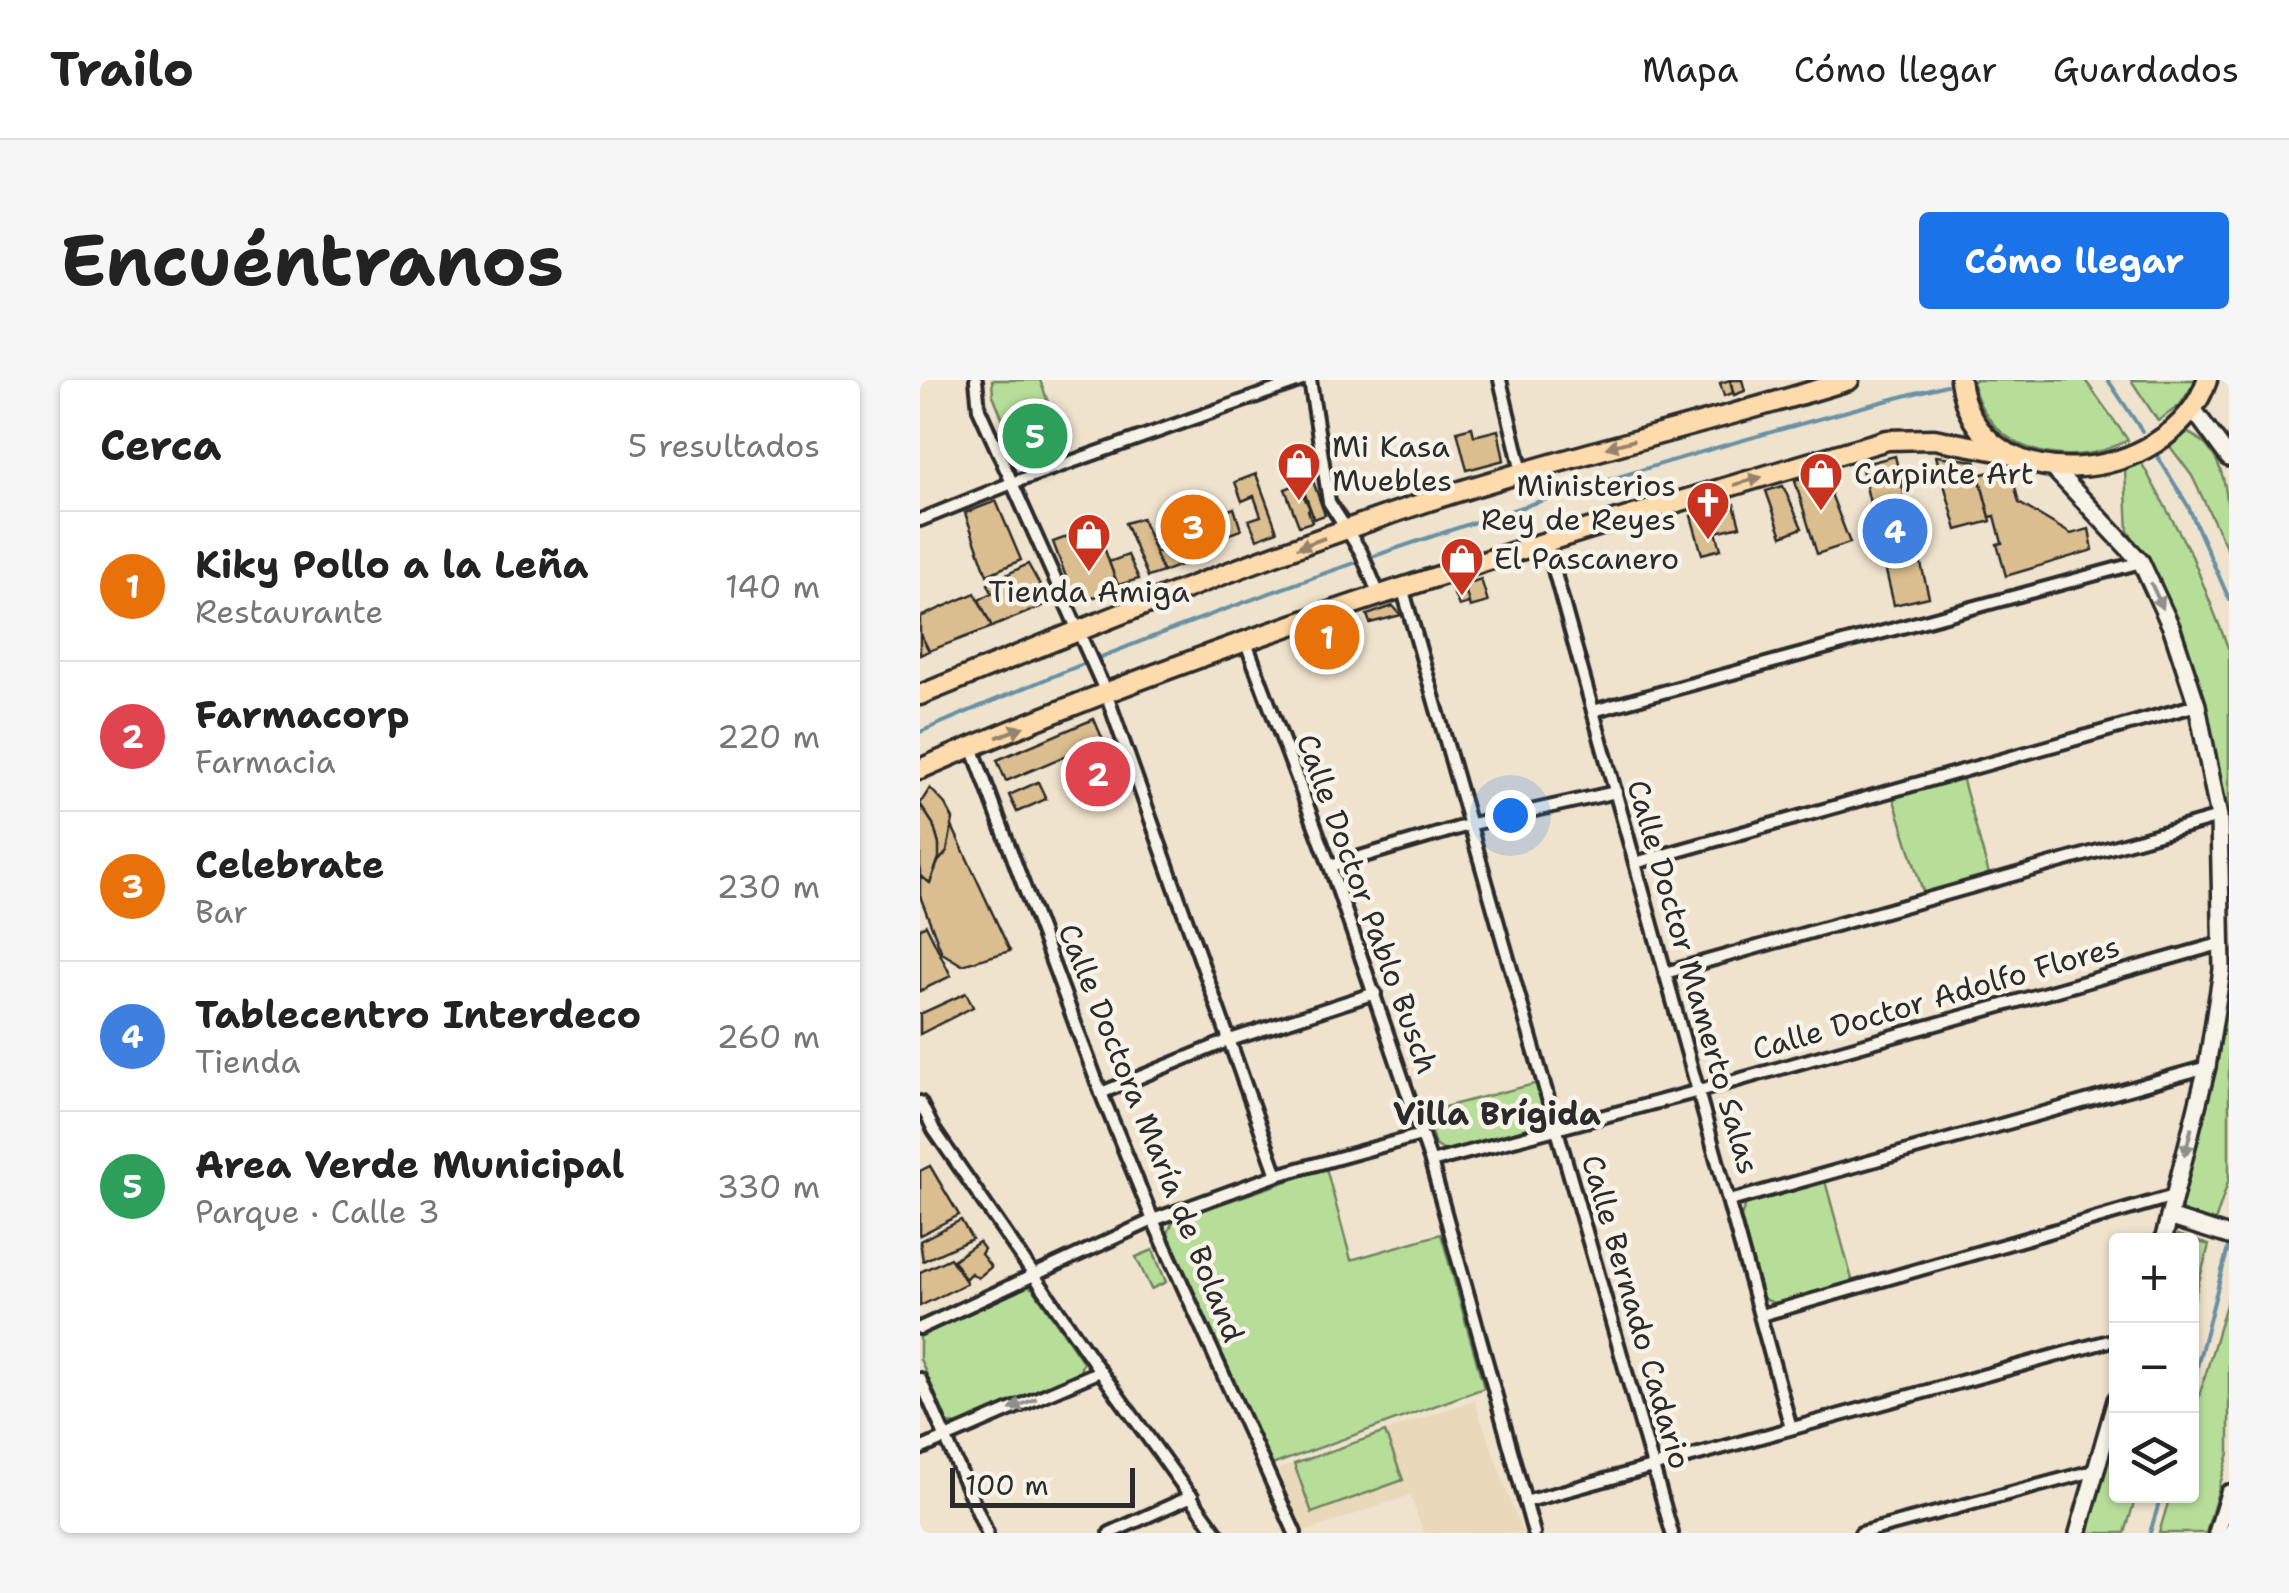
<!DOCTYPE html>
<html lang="es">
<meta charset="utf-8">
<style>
:root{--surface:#fff;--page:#f6f6f6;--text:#222;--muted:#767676;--line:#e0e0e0;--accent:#1a73e8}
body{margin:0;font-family:"Shantell Sans",sans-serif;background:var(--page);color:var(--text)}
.controls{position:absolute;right:30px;bottom:30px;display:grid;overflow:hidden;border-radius:10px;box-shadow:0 2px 8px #0004}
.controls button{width:90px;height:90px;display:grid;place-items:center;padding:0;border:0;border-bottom:2px solid var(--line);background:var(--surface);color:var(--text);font:50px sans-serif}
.scale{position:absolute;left:30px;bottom:25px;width:185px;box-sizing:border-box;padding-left:10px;border:5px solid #2b2b2b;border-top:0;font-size:28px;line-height:35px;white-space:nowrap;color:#2b2b2b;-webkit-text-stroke:8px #f7f3e8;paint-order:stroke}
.you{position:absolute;left:590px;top:435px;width:35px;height:35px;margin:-25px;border:8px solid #fff;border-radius:50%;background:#1a73e8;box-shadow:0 0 0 15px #1a73e833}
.badge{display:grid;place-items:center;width:65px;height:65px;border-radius:50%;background:var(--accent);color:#fff;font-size:32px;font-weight:700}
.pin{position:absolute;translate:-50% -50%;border:5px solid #fff;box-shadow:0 2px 10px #0006}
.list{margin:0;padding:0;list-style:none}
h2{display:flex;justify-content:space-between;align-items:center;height:130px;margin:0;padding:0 40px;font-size:42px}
h2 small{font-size:32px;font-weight:400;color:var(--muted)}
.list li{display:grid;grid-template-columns:65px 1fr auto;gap:30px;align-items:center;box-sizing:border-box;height:150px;padding:0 40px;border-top:2px solid var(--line)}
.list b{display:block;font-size:38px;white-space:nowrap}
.list p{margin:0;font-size:32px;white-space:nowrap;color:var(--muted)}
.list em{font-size:32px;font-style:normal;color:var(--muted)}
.icon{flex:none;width:55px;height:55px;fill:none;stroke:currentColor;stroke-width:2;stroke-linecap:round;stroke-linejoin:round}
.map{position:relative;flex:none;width:1309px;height:1153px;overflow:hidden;border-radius:10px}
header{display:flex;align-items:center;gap:60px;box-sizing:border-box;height:140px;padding:0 50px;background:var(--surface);border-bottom:2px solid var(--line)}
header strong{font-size:48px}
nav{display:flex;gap:55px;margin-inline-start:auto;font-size:35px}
.intro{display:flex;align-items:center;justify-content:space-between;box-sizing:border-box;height:240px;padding:0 60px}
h1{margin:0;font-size:70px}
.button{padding:25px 45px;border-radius:10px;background:var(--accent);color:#fff;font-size:35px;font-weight:700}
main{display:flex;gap:60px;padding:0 60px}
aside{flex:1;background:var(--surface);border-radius:10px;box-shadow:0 2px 8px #0004}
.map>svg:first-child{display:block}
.built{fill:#e9d8ba}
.green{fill:#b7de99;stroke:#718462;stroke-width:2.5}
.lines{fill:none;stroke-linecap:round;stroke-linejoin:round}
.stream{stroke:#6990a4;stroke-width:4}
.building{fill:#dbbe8f;stroke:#2b2b2b;stroke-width:2.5}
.minor-casing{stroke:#2b2b2b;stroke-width:18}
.secondary-casing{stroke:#2b2b2b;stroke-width:22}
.trunk-casing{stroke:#2b2b2b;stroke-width:25}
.minor{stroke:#f7f3e8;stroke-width:10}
.secondary{stroke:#f7f3e8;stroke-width:15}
.trunk{stroke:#fedbac;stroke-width:18}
.oneway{fill:#94836c}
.oneway2{fill:#918f8a}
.labels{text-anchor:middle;stroke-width:9;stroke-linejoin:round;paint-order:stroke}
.poi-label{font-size:30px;fill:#2b2b2b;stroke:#f7f3e8;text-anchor:start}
.street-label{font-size:30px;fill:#2b2b2b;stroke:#f7f3e8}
.neighbourhood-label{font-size:32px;font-weight:bold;fill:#2b2b2b;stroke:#f7f3e8}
</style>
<header>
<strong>Trailo</strong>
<nav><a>Mapa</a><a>Cómo llegar</a><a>Guardados</a></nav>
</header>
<div class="intro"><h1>Encuéntranos</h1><a class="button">Cómo llegar</a></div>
<main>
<aside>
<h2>Cerca<small>5 resultados</small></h2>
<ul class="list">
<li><span class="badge" style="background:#e8710a">1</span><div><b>Kiky Pollo a la Leña</b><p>Restaurante</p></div><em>140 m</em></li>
<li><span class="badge" style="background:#e0444e">2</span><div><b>Farmacorp</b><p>Farmacia</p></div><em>220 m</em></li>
<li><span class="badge" style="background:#e8710a">3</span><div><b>Celebrate</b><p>Bar</p></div><em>230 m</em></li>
<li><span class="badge" style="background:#3f7fe0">4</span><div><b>Tablecentro Interdeco</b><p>Tienda</p></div><em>260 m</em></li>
<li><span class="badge" style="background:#2e9e5b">5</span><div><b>Area Verde Municipal</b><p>Parque · Calle 3</p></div><em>330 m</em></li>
</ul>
</aside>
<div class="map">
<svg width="1309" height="1153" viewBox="0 0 1309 1153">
<rect width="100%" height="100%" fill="#efe3cd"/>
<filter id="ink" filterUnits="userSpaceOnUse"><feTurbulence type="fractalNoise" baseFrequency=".01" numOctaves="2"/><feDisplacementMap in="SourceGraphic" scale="20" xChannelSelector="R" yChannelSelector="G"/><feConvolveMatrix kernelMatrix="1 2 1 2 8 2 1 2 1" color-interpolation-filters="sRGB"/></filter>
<g filter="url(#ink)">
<path class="built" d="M554,1020L602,1153H504L490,1115L381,1153L358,1089Z"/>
<g class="green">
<path d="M72,0H120L146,71L103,90L73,15Z"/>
<path d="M1052,0H1165L1208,60C1148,92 1067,74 1052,0Z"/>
<path d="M1211,0H1276L1260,25L1238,41Z"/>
<path d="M1262,51C1309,65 1309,123 1309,173L1272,96L1246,61Z"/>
<path d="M1220,80L1272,176L1309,270V474L1302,403L1277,301L1248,217L1208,151L1205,90Z"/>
<path d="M1042,397L1070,498L1004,515L973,417Z"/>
<path d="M1309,597V799L1295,842L1263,832L1261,825C1280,750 1304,675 1309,597Z"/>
<path d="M618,703L627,733L620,746L525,771L515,765L505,732Z"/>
<path d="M406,788L431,880L521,854L564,1008L352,1085L248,853L253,840Z"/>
<path d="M905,801L933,903L856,924L842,918L821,837L826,823Z"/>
<path d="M1258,855L1289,865L1272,927V861H1250Z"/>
<path d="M233,870L246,902L231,909L216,877Z"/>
<path d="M108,906L114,910L163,982L159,994L40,1046L28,1043L0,979V955Z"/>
<path d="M1309,914V1073L1286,1153H1239L1250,1116H1272V1041Z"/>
<path d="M1196,1050V1116H1216L1205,1153H1167Z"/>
<path d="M465,1052L483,1100L392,1133L374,1084Z"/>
</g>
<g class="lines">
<g class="stream">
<path d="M1188,0L1222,51"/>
<path d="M1235,72L1268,126L1309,219"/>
<path d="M0,352C332,208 676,95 1026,5"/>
<path d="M1272,1006L1309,864"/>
<path d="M1230,1153L1241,1116"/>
</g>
</g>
<g class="building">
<path d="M810,0H822L825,11L814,15Z"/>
<path d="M810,0L813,13L804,16L800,3Z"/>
<path d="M552,47L554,56L578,50L584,80L547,90L537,51Z"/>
<path d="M975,76L1009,217L974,225L941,85Z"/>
<path d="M1016,76L1055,81L1071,141L1037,150Z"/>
<path d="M1090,87L1099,123L1151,154L1169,149L1173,170L1086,196L1077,164L1082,163L1075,136L1070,137L1059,95Z"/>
<path d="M903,93L930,163L897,174L875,101Z"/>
<path d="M336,94L357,151L337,159L329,140L341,136L334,116L322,121L315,102Z"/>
<path d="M393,101L405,135L394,139L382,106Z"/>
<path d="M378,104L390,129L388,130L392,142L379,146L365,109Z"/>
<path d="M863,106L882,148L862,156L846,111Z"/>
<path d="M281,112L298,158L262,171L244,124Z"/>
<path d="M76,121L101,180L67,195L45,133Z"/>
<path d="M814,124L820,146L796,152L790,131Z"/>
<path d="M314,128L321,150L298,158L290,136Z"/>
<path d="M790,131L801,169L782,174L771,136Z"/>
<path d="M222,138L243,192L228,197L205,143Z"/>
<path d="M176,146L199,208L153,225L144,207L149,205L133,162Z"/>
<path d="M259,164L262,171L266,169L271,181L243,192L235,173Z"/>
<path d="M208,175L219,199L198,205L189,182Z"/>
<path d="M108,184L130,223L72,247L59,220L72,213L68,204Z"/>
<path d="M561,199L568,222L550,227L543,205Z"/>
<path d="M543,201L549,223L539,226L530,205Z"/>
<path d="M55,213L72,247L9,271L0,253V237Z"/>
<path d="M473,226L481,235L450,243L447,235Z"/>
<path d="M412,247L417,262L403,267L398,252Z"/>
<path d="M0,253L9,271L0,275Z"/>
<path d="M174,339L183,360L86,401L77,380Z"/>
<path d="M193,373L203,398L163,414L153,389Z"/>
<path d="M118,402L126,419L97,432L89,415Z"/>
<path d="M10,408L25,424L33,439L27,472L18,482L19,465L13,444L0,424Z"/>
<path d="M0,424L13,444L19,465V478L10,503L0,496Z"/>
<path d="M32,446L90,571L42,585L22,573L0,516V496L10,503L18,482L27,472Z"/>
<path d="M6,545L31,596L0,611V549Z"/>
<path d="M46,613L53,627L0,654V634Z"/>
<path d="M10,786L39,835L0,855V791Z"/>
<path d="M41,840L52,859L3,881L0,861Z"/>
<path d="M59,862L64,869L61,874L71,887L58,898L51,893L45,899L33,880Z"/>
<path d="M30,878L47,903L0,926V892Z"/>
</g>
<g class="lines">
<defs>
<g id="minor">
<path d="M56,0L59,29L186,313L357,795"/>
<path d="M390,0L409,122L441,172L459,215"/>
<path d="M580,0L602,92"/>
<path d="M0,140L92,103L382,0"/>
<path d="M626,161L871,1048"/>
<path d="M482,207L752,1153"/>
<path d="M325,260L410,486L511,782L614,1153"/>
<path d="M673,331L1221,182"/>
<path d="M52,367L181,713L233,840L375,1153"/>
<path d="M715,483L1277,325"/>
<path d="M410,486L552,444L696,412"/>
<path d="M745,593L1299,437"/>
<path d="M181,713L310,660L455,613"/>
<path d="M0,722L14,750L180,991L297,1153"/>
<path d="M511,782L779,711L1303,563"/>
<path d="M810,821L1287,687"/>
<path d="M841,935L1254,816"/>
<path d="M0,948L233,840L357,795L501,755"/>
<path d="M0,999L67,1153"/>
<path d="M0,1069L180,991"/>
<path d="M605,1122L1196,959"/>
<path d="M190,1153L272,1116"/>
<path d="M941,1153L1177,1090"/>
</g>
<g id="secondary">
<path d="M1273,29L1309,78"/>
<path d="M1132,87L1221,182L1252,249L1277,325L1299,437L1302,590L1287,687L1243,861"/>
<path d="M1249,837L1309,856"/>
<path d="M1158,1153L1196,1020"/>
<path d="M1297,1153L1309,1113"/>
</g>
<g id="trunk">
<path d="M1040,0C1057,128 1252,105 1287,0"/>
<path d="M0,315C169,246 339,177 512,120C650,75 791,43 929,0"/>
<path d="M0,389C313,252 640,156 967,60L1014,59L1088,73"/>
</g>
</defs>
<use href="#minor" class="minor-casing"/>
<use href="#secondary" class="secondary-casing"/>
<use href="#trunk" class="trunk-casing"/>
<use href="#minor" class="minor"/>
<use href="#secondary" class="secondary"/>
<use href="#trunk" class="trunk"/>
</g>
<defs><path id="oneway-solid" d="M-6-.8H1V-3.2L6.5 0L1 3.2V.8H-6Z" transform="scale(2.5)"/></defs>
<g class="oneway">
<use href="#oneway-solid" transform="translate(700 64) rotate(165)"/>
<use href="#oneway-solid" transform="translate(828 101) rotate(-16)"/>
<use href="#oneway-solid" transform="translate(391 163) rotate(160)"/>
<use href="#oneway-solid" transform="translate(90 352) rotate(-22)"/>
</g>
<g class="oneway2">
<use href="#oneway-solid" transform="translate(1237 216) rotate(65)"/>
<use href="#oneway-solid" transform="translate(1268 762) rotate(104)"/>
<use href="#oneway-solid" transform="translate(103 1024) rotate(157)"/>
</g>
</g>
<defs>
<symbol id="shop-pin" viewBox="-11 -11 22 30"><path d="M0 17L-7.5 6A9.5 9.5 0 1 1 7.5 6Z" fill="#c8321e" stroke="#f7f3e8"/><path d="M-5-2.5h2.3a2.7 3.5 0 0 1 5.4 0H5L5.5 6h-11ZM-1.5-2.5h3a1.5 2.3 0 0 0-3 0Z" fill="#fff"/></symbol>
<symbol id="church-pin" viewBox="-11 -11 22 30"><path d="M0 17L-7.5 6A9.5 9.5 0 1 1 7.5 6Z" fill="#c8321e" stroke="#f7f3e8"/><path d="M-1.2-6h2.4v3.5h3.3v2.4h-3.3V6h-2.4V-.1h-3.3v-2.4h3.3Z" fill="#fff"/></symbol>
</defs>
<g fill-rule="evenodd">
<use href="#shop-pin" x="354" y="59" width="50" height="68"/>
<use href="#shop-pin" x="876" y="69" width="50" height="68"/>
<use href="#church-pin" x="763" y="98" width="50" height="68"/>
<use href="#shop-pin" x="144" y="130" width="50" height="68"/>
<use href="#shop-pin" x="517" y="154" width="50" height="68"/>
</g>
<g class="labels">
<g class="poi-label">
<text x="412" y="77">Mi Kasa<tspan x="412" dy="34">Muebles</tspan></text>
<text x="934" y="104">Carpinte Art</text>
<text x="756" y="116" text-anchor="end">Ministerios<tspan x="756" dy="34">Rey de Reyes</tspan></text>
<text x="574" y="189">El Pascanero</text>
<text x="169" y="222" text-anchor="middle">Tienda Amiga</text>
</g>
<g class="street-label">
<text transform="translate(447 524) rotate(70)" y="10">Calle Doctor Pablo Busch</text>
<text transform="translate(773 597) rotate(74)" y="10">Calle Doctor Mamerto Salas</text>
<text transform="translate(1016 618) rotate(-16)" y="10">Calle Doctor Adolfo Flores</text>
<text transform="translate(231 753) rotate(68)" y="10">Calle Doctora María de Boland</text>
<text transform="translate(716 932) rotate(74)" y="10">Calle Bernado Cadario</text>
</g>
<g class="neighbourhood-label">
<text x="577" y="745">Villa Brígida</text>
</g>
</g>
</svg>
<div class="controls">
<button>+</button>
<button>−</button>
<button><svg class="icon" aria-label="layers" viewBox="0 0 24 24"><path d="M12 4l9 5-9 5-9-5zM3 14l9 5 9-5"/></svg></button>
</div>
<div class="scale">100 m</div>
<div class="you"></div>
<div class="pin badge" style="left:407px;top:257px;background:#e8710a">1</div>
<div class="pin badge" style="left:178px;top:394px;background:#e0444e">2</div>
<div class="pin badge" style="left:273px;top:147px;background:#e8710a">3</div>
<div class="pin badge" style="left:975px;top:151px;background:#3f7fe0">4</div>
<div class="pin badge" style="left:115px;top:56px;background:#2e9e5b">5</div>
</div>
</main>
